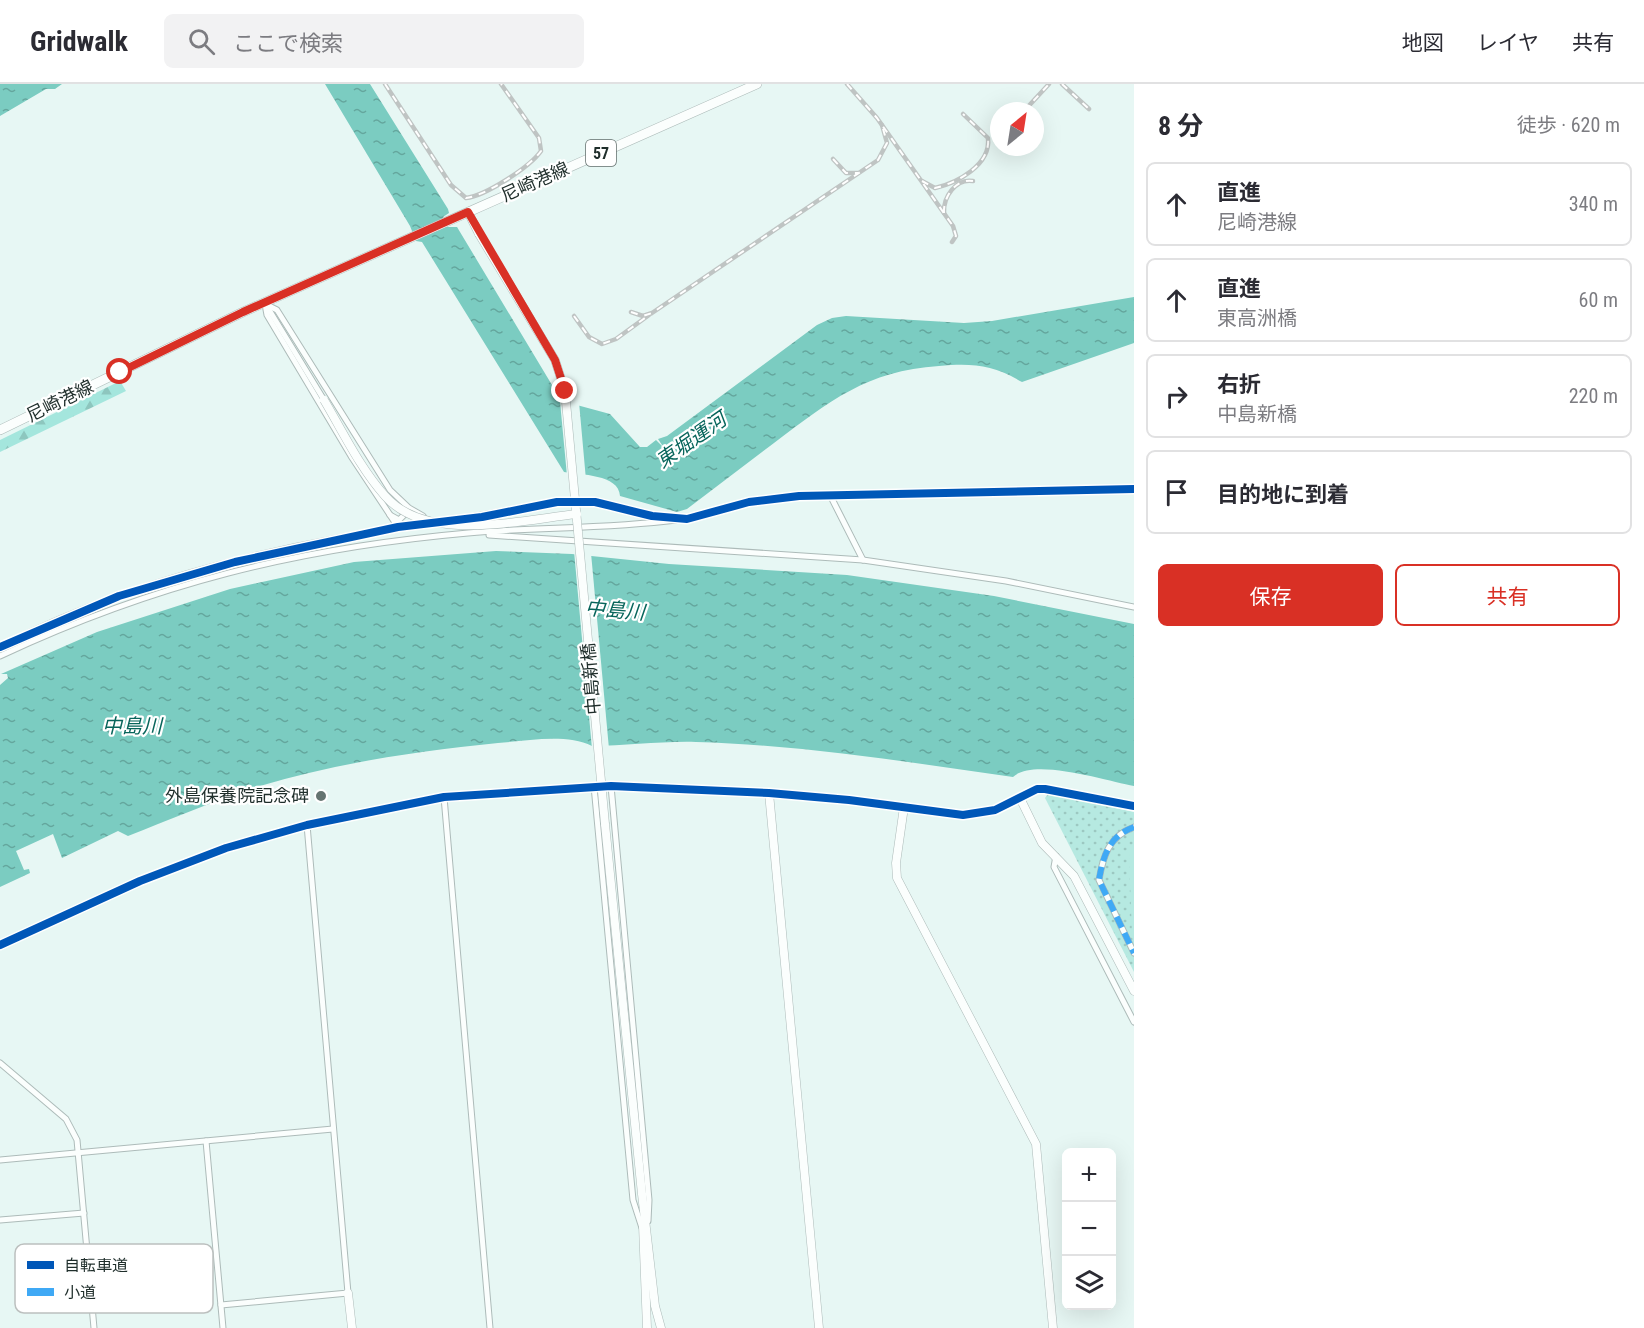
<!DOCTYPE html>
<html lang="ja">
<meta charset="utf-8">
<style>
:root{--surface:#fff;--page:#f2f2f3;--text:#2b2b33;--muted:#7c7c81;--line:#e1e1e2;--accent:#d93025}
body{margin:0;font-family:"Roboto Condensed","Noto Sans JP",sans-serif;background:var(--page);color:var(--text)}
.controls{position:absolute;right:18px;bottom:18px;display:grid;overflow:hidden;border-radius:9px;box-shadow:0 6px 24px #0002}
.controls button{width:54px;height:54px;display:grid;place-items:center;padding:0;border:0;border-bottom:2px solid var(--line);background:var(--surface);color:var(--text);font:30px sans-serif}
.compass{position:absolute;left:990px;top:18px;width:54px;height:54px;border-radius:50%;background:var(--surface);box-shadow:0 6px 24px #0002;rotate:30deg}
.stop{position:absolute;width:18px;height:18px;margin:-14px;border:4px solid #d93025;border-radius:50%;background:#fff}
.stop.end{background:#d93025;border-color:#fff;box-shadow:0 2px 6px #0008}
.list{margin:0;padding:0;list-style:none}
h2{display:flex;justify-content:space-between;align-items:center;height:78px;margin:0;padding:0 24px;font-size:26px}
h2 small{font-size:20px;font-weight:400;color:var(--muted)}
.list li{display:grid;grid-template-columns:39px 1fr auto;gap:18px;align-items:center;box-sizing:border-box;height:84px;margin:0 12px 12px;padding:0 12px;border:2px solid var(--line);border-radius:9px}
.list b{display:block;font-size:22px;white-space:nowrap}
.list p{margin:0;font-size:20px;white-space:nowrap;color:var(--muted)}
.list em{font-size:20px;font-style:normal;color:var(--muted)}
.actions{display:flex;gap:12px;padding:18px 24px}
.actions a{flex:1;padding:14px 0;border:2px solid var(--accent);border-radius:9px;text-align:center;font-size:21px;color:var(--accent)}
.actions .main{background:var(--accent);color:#fff}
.icon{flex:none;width:33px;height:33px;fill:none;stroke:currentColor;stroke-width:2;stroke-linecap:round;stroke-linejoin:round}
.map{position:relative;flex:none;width:1134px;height:1244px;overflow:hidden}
header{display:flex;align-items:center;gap:36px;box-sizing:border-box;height:84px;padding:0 30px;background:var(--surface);border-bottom:2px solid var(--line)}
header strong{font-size:28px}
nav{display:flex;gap:33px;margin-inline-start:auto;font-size:21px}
.search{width:420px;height:54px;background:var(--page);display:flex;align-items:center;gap:15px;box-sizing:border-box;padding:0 21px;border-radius:9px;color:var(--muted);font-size:22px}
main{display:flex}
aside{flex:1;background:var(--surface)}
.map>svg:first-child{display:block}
.grass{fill:url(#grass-dots)}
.forest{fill:url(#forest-firs)}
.pitch{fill:#b6e9e1}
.water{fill:url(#water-ripples)}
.pier{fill:#e7f7f4}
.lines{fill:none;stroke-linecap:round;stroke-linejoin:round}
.street-casing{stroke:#adbbb9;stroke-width:7}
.secondary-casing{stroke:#adbbb9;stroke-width:9}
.primary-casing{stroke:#adbbb9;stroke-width:10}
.street{stroke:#fbfefd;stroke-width:5}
.secondary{stroke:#fbfefd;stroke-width:8}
.primary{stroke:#fbfefd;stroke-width:9}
.rail-casing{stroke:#bfc4c3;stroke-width:4.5}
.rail{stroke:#fff;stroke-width:2;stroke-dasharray:7;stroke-linecap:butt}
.secondary-bridge-casing{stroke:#adbbb9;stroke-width:9;stroke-linecap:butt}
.secondary-bridge{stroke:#fbfefd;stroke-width:8}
.quiet{stroke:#3fa9f5;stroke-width:6;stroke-dasharray:12 6;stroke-linecap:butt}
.cycleway-casing{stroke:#fff;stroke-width:11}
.cycleway{stroke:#0057b8;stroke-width:8}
.route{stroke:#d93025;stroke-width:8}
.poi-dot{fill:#657471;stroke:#fff;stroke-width:2}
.labels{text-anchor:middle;stroke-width:4.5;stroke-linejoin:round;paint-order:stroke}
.shield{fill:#fff;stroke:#626d6b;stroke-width:1.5}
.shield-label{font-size:16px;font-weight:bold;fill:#1f2e2b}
.street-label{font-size:18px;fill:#1f2e2b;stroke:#fff}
.poi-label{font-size:18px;fill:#1f2e2b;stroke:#fff;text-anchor:end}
.water-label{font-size:20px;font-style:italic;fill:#07655b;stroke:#fff}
.key{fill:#fff;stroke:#bcc0bf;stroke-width:1.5}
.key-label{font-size:16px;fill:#1f2e2b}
</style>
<header>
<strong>Gridwalk</strong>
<div class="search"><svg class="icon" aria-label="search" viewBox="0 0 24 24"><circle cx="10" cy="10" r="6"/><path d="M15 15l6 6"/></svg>ここで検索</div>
<nav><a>地図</a><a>レイヤ</a><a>共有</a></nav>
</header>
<main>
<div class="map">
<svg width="1134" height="1244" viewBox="0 0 1134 1244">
<defs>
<pattern id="grass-dots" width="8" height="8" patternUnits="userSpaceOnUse" patternTransform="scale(1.5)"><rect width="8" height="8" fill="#b6e9e1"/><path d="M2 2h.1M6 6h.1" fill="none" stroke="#9cc8c1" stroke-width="1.8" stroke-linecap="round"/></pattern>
<pattern id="forest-firs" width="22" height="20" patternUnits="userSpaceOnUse" patternTransform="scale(1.5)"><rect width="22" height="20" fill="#a4e6dd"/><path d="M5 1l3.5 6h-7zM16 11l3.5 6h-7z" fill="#8dc6be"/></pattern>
<pattern id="water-ripples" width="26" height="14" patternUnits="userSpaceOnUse" patternTransform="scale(1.5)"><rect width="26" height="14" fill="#7bccc1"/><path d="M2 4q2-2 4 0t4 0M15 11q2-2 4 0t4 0" fill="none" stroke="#64a69d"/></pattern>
</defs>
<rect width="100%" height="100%" fill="#e7f7f4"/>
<path class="grass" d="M1048,710L1134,728V888L1045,714Z"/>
<path class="forest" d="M120,297L126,307L0,368V356Z"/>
<path class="pitch" d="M1134,763V853L1132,851L1129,768Z"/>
<g class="water">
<path d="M0,0H62L55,5H46L0,32Z"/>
<path d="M325,0H370L448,125L449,129L443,133L447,143H457L558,311L562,317L610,330L640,363H647L656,356L664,364L658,355L667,352L817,241L832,234L846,232L964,239L992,237L1134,213V259L1022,298C993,281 973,279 939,282C866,287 830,317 774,359C745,381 716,403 687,425L677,428L620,412C619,390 580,391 564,388L422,158L416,157L410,142Z"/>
<path d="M496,467L572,470L669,480L847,491L994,512L1134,540V702C1107,697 1033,673 1013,693C908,678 802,661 696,658C661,657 626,662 592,662C566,649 526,657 498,659C418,667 337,679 260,702C215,716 172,735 128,752L118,747L62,774L53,750L16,767L24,786L29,785L30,789L0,803V601L8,594L7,590H1L97,548L230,505L354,478Z"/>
</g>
<g class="pier">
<path d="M559,307L566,316L579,318L586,396L567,392Z"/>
<path d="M574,467L591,469L609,665H592Z"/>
</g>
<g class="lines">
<defs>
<g id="street">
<path d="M265,220L277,226L390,406L409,424L423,432"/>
<path d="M265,220L267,231L351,372L398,443"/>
<path d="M268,224L324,316"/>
<path d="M830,411L863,476"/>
<path d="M390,431L399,436L404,431V426"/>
<path d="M447,437L557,418L573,417L595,418L652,432L687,435L749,418L799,412L1134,405"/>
<path d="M489,451L863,476L1006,497L1134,523"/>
<path d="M0,563C132,495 285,459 432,439"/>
<path d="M0,572C154,500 298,464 468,449C537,443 607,445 676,436"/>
<path d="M594,702L633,1116L642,1144"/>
<path d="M611,702L649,1116L648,1137"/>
<path d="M444,713L490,1244"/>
<path d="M1134,743C1109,752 1103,772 1099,796L1134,869"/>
<path d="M1056,772L1054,783L1134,938"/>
<path d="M0,979L66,1035L77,1056L94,1244"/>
<path d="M206,1057L223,1244"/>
<path d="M0,1076L333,1045"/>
<path d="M0,1136L84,1129"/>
<path d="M221,1221L348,1209L307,741"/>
</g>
<g id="secondary">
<path d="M468,128L479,150"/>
<path d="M769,709L819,1244"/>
<path d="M1020,714L1042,759L1074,792L1134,907"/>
<path d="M904,723L896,779L897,794L1036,1060L1053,1244"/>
<path d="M605,740L642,1110L655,1222L661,1244"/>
<path d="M0,861L140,797L226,764L307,741L444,713L611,702L769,709L849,716L963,731L995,726L1037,705H1045L1134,722"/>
<path d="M643,1141L647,1244"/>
<path d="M348,1209L352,1244"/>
</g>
<path id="primary" d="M0,346L243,228L757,0"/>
</defs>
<use href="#street" class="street-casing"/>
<use href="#secondary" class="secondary-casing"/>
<use href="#primary" class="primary-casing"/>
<use href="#street" class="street"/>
<use href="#secondary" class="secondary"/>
<use href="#primary" class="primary"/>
<defs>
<g id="rail">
<path d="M385,0L451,101L466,114C485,112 530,83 541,67L539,54L501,0"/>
<path d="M847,0L877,34L953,142L956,152L952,158"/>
<path d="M1062,0L1089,25"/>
<path d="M1024,27L1049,0"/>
<path d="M833,75L846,89H858"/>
<path d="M922,97L935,104C957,99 991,81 988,54L963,30"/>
<path d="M944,129C943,113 956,94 973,97"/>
<path d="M631,228L643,232L652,229L878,76L887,59L882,41"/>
<path d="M574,232L589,253L602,260L616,255L649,231"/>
</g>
</defs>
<use href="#rail" class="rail-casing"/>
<use href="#rail" class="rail"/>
<defs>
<g id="secondary-bridge">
<path d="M479,150L555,276L565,307L605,740"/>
<path d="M324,316C343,348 360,384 385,412C427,460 521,436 577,430"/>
</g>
</defs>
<use href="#secondary-bridge" class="secondary-bridge-casing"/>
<use href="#secondary-bridge" class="secondary-bridge"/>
<path class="quiet" d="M1134,743C1109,752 1103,772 1099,796L1134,869"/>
<defs>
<g id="cycleway">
<path d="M0,563L119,512L235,478L398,443L482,433L557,418H595L652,432L687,435L749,418L799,412L1134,405"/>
<path d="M0,861L140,797L226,764L307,741L444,713L611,702L769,709L849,716L963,731L995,726L1037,705H1045L1134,722"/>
</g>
</defs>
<use href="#cycleway" class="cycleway-casing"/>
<use href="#cycleway" class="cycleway"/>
</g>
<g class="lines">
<path class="route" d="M120,288L243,228L468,128L555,276L565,307"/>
</g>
<circle class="poi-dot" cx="321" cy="712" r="6"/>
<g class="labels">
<rect class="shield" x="586" y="56" width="30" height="26" rx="4.5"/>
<g class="shield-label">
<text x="601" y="75">57</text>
</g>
<g class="street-label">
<text transform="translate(535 98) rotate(-24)" y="6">尼崎港線</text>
<text transform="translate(60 317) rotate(-26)" y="6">尼崎港線</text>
<text transform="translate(591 595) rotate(-95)" y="6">中島新橋</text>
</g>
<g class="poi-label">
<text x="309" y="718">外島保養院記念碑</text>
</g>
<g class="water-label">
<text transform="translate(691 356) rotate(-35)" y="7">東堀運河</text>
<text transform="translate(615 526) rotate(5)" y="7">中島川</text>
<text x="132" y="649">中島川</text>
</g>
</g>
<rect x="15" y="1160" width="198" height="69" rx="9" class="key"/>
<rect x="27" y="1177" width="27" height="8" fill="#0057b8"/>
<rect x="27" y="1204" width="27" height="8" fill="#3fa9f5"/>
<g class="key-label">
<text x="64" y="1187">自転車道</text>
<text x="64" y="1214">小道</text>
</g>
</svg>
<div class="controls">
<button>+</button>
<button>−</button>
<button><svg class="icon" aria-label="layers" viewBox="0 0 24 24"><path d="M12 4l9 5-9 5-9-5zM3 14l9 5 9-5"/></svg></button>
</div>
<svg class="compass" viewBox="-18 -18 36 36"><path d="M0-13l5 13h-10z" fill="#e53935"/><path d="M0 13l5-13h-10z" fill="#7c7c81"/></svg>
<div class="stop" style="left:120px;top:288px"></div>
<div class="stop end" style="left:565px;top:307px"></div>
</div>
<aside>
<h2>8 分<small>徒歩 · 620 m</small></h2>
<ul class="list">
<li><svg class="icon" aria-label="ahead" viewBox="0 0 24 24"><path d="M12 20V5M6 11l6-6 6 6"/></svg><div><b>直進</b><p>尼崎港線</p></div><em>340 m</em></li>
<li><svg class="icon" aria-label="ahead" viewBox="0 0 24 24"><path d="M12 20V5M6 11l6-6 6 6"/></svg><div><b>直進</b><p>東高洲橋</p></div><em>60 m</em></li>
<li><svg class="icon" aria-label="right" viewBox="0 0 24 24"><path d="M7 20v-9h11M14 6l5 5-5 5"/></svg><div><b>右折</b><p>中島新橋</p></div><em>220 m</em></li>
<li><svg class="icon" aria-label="arrive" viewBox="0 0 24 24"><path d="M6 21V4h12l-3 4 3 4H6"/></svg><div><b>目的地に到着</b></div></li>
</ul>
<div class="actions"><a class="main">保存</a><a>共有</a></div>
</aside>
</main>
